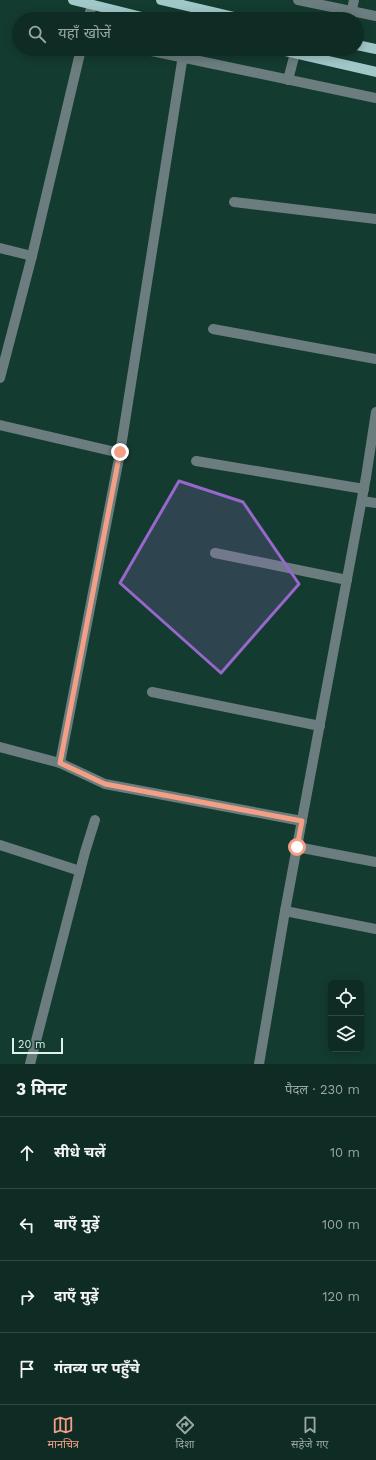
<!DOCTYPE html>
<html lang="hi">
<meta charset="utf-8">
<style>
:root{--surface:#0f2c24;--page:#1d3831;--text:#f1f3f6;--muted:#9ba7a6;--line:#2f4841;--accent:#f39f86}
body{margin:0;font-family:"Work Sans","Noto Sans Devanagari",sans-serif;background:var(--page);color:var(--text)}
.controls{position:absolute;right:12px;bottom:12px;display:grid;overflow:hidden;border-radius:6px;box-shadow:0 2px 10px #0003}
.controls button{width:36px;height:36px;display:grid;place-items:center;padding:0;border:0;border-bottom:1px solid var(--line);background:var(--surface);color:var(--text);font:20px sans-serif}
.scale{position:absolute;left:12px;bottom:10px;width:51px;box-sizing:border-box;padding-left:4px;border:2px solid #ddf2ea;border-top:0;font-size:11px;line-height:14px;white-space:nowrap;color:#ddf2ea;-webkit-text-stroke:3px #143b30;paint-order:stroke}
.stop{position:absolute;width:12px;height:12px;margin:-9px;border:3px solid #f39f86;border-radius:50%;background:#fff}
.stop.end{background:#f39f86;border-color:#fff;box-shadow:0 1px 4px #0008}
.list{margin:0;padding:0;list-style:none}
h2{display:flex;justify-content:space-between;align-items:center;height:52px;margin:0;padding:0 16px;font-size:17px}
h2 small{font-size:13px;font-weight:400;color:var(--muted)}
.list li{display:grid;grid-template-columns:26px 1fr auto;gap:12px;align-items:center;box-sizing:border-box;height:72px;padding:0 16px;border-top:1px solid var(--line)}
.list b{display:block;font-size:15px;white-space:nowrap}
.list em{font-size:13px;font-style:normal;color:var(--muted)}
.icon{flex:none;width:22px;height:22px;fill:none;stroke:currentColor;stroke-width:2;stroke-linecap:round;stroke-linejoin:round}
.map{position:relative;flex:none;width:376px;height:1064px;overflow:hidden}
.search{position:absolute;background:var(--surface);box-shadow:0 2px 10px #0003;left:12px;right:12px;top:12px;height:44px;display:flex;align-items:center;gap:10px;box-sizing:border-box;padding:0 14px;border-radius:22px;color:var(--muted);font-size:15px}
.sheet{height:340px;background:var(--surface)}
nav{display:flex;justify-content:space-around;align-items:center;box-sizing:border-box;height:56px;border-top:1px solid var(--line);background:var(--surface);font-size:11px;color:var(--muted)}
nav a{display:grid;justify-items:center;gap:2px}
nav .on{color:var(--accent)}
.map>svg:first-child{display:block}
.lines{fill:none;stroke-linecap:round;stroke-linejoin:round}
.minor{stroke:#6b7d7e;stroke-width:10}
.major{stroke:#a1c8c9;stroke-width:10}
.route{stroke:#f39f86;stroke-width:5}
.marked{fill:#9867cc;fill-opacity:0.2;stroke:#9867cc;stroke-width:3;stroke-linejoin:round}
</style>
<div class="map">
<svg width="376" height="1064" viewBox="0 0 376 1064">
<rect width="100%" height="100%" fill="#143b30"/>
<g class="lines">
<g class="minor">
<path d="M298,0L376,16"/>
<path d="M88,19L92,5"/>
<path d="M350,19L354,0"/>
<path d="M142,49L376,98"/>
<path d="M288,80L295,53"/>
<path d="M234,202L376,219"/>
<path d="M0,248L32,256"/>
<path d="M213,329L376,359"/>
<path d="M0,378L32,256L81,49"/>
<path d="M0,425L120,453"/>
<path d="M196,461L364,489"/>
<path d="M362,501L376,503"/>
<path d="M215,553L347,580"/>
<path d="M152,692L320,726"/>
<path d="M0,747L60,763L105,784L302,821"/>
<path d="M60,763L120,453L184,49"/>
<path d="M0,845L80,871"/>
<path d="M297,847L376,862"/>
<path d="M285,911L376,929"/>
<path d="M30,1064L85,852L95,820"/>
<path d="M259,1064L285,911L366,477L376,412"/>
</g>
<g class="major">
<path d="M73,0L150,19"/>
<path d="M161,0L243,19"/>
<path d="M357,45L376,49"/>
<path d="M276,49L376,72"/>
</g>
</g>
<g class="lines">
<path class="route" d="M120,452L60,763L105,784L302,821L297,847"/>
</g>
<path class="marked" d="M179,481L243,502L299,584L221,673L120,583Z"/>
</svg>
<div class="controls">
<button><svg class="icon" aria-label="locate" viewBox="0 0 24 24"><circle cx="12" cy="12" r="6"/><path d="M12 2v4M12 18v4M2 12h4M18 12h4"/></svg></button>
<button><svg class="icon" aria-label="layers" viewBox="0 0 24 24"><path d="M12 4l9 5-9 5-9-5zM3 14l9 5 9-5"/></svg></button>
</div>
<div class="scale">20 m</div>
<div class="stop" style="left:297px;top:847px"></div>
<div class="stop end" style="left:120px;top:452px"></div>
<div class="search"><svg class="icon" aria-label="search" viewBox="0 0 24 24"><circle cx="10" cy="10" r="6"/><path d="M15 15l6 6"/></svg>यहाँ खोजें</div>
</div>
<section class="sheet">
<h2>3 मिनट<small>पैदल · 230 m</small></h2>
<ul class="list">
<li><svg class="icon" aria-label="ahead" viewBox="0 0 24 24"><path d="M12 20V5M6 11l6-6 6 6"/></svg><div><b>सीधे चलें</b></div><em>10 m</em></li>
<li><svg class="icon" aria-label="left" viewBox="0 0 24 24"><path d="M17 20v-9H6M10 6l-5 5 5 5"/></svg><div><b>बाएँ मुड़ें</b></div><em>100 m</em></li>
<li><svg class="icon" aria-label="right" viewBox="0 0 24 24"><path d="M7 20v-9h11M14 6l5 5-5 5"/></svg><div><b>दाएँ मुड़ें</b></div><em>120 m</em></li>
<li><svg class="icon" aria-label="arrive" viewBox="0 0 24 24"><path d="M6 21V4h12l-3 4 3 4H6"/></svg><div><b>गंतव्य पर पहुँचे</b></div></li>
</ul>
</section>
<nav>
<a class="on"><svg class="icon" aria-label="map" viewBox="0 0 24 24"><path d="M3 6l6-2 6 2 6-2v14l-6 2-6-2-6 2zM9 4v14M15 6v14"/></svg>मानचित्र</a>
<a><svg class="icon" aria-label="directions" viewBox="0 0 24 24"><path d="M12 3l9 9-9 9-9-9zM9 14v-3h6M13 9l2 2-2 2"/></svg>दिशा</a>
<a><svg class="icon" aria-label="saved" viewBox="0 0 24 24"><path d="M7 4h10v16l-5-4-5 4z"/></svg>सहेजे गए</a>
</nav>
